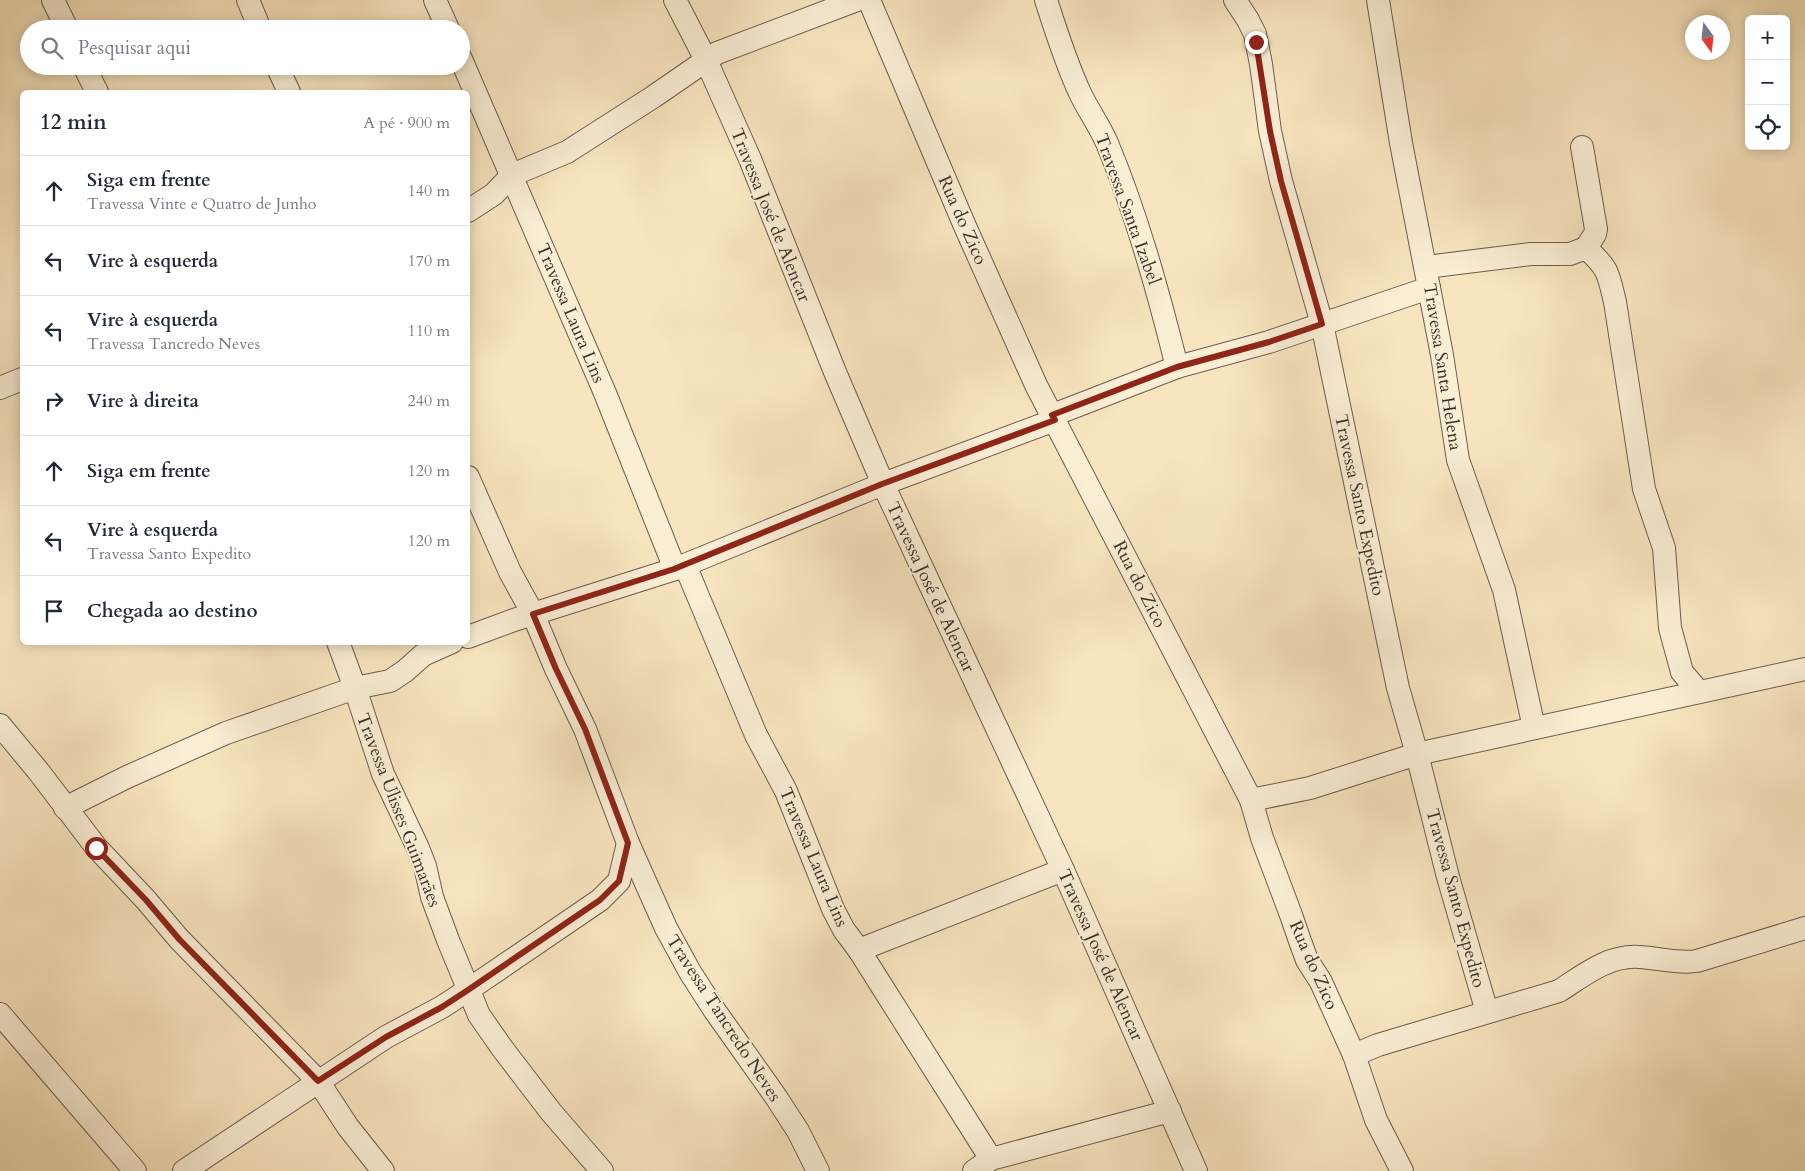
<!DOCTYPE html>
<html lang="pt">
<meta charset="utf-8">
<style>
:root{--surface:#fff;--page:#f6f6f7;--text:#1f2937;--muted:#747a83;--line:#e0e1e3}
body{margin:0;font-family:Cardo,serif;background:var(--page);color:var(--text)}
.controls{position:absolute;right:15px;top:15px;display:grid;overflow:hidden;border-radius:8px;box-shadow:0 2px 12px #0003}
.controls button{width:45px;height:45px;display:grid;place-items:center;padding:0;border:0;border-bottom:1px solid var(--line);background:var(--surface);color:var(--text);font:25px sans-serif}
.compass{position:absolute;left:1685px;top:15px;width:45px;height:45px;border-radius:50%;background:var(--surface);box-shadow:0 2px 12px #0003;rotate:165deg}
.stop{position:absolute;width:15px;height:15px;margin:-11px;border:4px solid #8f2418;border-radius:50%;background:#fff}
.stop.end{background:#8f2418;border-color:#fff;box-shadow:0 1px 5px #0008}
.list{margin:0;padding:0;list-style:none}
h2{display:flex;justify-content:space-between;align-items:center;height:65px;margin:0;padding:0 20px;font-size:21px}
h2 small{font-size:16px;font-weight:400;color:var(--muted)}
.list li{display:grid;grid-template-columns:32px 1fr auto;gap:15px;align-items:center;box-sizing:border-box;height:70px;padding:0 20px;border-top:1px solid var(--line)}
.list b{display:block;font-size:19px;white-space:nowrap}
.list p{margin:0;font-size:16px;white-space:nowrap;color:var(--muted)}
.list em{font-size:16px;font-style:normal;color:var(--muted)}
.icon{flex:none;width:28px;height:28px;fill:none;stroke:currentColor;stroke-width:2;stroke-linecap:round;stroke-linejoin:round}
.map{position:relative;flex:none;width:1805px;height:1171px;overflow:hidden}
.search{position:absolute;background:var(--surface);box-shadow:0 2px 12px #0003;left:20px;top:20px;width:450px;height:55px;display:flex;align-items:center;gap:12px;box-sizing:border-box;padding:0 18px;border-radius:28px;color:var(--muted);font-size:19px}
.panel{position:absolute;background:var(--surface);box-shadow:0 2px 12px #0003;left:20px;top:90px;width:450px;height:555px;border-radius:8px}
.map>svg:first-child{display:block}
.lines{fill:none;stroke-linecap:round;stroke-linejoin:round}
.minor-casing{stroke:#6b5d4e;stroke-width:24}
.minor{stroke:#faeed5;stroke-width:22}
.route{stroke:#8f2418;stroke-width:6}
.labels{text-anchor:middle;stroke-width:4;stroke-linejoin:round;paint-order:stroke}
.street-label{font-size:18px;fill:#3c3029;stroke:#faeed5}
</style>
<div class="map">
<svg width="1805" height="1171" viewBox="0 0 1805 1171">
<rect width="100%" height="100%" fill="#f8e5bf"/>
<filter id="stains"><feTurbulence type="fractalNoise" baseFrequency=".004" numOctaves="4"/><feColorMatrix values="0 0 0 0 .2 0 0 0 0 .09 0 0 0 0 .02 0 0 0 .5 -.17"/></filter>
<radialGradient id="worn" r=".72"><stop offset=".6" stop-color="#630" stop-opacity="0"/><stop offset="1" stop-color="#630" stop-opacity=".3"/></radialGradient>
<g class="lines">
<defs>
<g id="minor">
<path d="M53,0L67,29"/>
<path d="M248,0L260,29"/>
<path d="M435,0L448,29"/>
<path d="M675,0L706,60L750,159L835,372L883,484L1063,870L1196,1171"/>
<path d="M869,0L964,224L1036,385L1251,800L1262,838L1291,915L1300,941L1307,960L1321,982L1330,1002L1354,1055L1376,1120L1402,1171"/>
<path d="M1046,0C1056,31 1066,63 1080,93C1088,110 1099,125 1107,143C1137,215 1158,291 1177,367"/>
<path d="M1235,0L1248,20L1255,34L1261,64L1270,131L1281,181L1322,324L1398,688L1417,754L1448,877L1487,1012"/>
<path d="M1378,0L1401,143L1442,355L1458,460L1504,590L1534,728"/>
<path d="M461,59L605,393L675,569"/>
<path d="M84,66L97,92"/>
<path d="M277,66L289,92"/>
<path d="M1582,147L1596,229L1595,234L1586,248C1609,269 1608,273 1615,302L1644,489L1664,548L1670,628L1682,672L1699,692"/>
<path d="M468,211L494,194L512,175L567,152L653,97L717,53L857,0"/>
<path d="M1426,267L1531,254H1570L1586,248"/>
<path d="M0,388L22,379"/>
<path d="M1053,415L1177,367L1269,342L1429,288"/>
<path d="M468,477L510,572L533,614L556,669L585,729L628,843L666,928L690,972L715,1011L776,1097L798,1131L818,1171"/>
<path d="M685,565L756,735L786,791L833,909L844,930L859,950L991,1159"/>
<path d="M468,637L514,620L675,569L883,484L1055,420"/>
<path d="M338,642L355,688L383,774L418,848L425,866L432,897L448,940L479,1015L502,1048L551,1112L602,1171"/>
<path d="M0,725L39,772L96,847L146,900L179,939L318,1081L348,1127L383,1171"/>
<path d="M1251,800L1310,788L1417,754L1805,669"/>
<path d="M65,808L127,777L226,733L355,688L390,681L405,671L423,655L452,642"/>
<path d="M859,950L1063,870"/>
<path d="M0,1014L135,1171"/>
<path d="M1354,1055L1378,1045L1559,991C1584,975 1608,955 1639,957C1659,958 1678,964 1697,961L1805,928"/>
<path d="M184,1171L386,1037L442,1007L468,990L600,900L619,881L628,843"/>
<path d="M974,1171L991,1159L1170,1111"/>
</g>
</defs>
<use href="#minor" class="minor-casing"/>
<use href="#minor" class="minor"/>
</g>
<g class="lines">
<path class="route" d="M96,848L146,900L179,939L318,1081L386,1037L442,1007L468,990L600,900L619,881L628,843L585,729L556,669L533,614L674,569L882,484L1055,420L1052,415L1177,367L1269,342L1322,324L1281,181L1270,131L1256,42"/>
</g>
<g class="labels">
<g class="street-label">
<text transform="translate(1128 209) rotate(70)" y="6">Travessa Santa Izabel</text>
<text transform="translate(771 215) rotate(68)" y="6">Travessa José de Alencar</text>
<text transform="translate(963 220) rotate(66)" y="6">Rua do Zico</text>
<text transform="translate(571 313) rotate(67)" y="6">Travessa Laura Lins</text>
<text transform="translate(1443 367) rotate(81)" y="6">Travessa Santa Helena</text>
<text transform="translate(1360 505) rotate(78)" y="6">Travessa Santo Expedito</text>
<text transform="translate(1140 584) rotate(63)" y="6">Rua do Zico</text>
<text transform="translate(931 587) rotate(65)" y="6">Travessa José de Alencar</text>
<text transform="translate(399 810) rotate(69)" y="6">Travessa Ulisses Guimarães</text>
<text transform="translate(814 857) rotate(67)" y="6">Travessa Laura Lins</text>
<text transform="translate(1456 898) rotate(75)" y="6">Travessa Santo Expedito</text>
<text transform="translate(1101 955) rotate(66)" y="6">Travessa José de Alencar</text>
<text transform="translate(1314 965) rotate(66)" y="6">Rua do Zico</text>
<text transform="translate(724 1018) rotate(57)" y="6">Travessa Tancredo Neves</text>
</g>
</g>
<rect width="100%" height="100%" filter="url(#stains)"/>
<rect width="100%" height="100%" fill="url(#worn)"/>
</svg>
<div class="controls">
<button>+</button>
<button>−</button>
<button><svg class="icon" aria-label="locate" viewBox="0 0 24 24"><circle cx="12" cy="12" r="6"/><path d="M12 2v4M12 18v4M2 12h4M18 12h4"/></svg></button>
</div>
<svg class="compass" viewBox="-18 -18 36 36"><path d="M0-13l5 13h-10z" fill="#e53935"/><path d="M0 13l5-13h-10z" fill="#747a83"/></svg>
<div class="stop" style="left:96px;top:848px"></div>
<div class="stop end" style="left:1256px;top:42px"></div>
<div class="search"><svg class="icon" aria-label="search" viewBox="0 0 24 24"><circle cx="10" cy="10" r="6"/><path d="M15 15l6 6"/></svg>Pesquisar aqui</div>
<section class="panel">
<h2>12 min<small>A pé · 900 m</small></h2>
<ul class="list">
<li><svg class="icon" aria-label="ahead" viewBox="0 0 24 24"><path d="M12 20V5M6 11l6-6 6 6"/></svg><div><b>Siga em frente</b><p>Travessa Vinte e Quatro de Junho</p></div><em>140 m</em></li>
<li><svg class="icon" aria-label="left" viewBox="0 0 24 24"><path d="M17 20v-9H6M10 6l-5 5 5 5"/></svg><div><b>Vire à esquerda</b></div><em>170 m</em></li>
<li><svg class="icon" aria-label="left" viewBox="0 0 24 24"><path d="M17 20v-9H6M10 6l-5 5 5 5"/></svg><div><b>Vire à esquerda</b><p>Travessa Tancredo Neves</p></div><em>110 m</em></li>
<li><svg class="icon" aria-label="right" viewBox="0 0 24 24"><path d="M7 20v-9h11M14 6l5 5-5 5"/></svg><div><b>Vire à direita</b></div><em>240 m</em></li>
<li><svg class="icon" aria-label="ahead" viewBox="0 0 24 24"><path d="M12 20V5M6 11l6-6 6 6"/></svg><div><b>Siga em frente</b></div><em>120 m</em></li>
<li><svg class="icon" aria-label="left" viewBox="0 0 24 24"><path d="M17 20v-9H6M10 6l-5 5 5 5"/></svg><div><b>Vire à esquerda</b><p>Travessa Santo Expedito</p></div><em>120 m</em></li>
<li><svg class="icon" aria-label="arrive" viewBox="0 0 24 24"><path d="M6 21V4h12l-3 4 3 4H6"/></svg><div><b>Chegada ao destino</b></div></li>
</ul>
</section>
</div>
